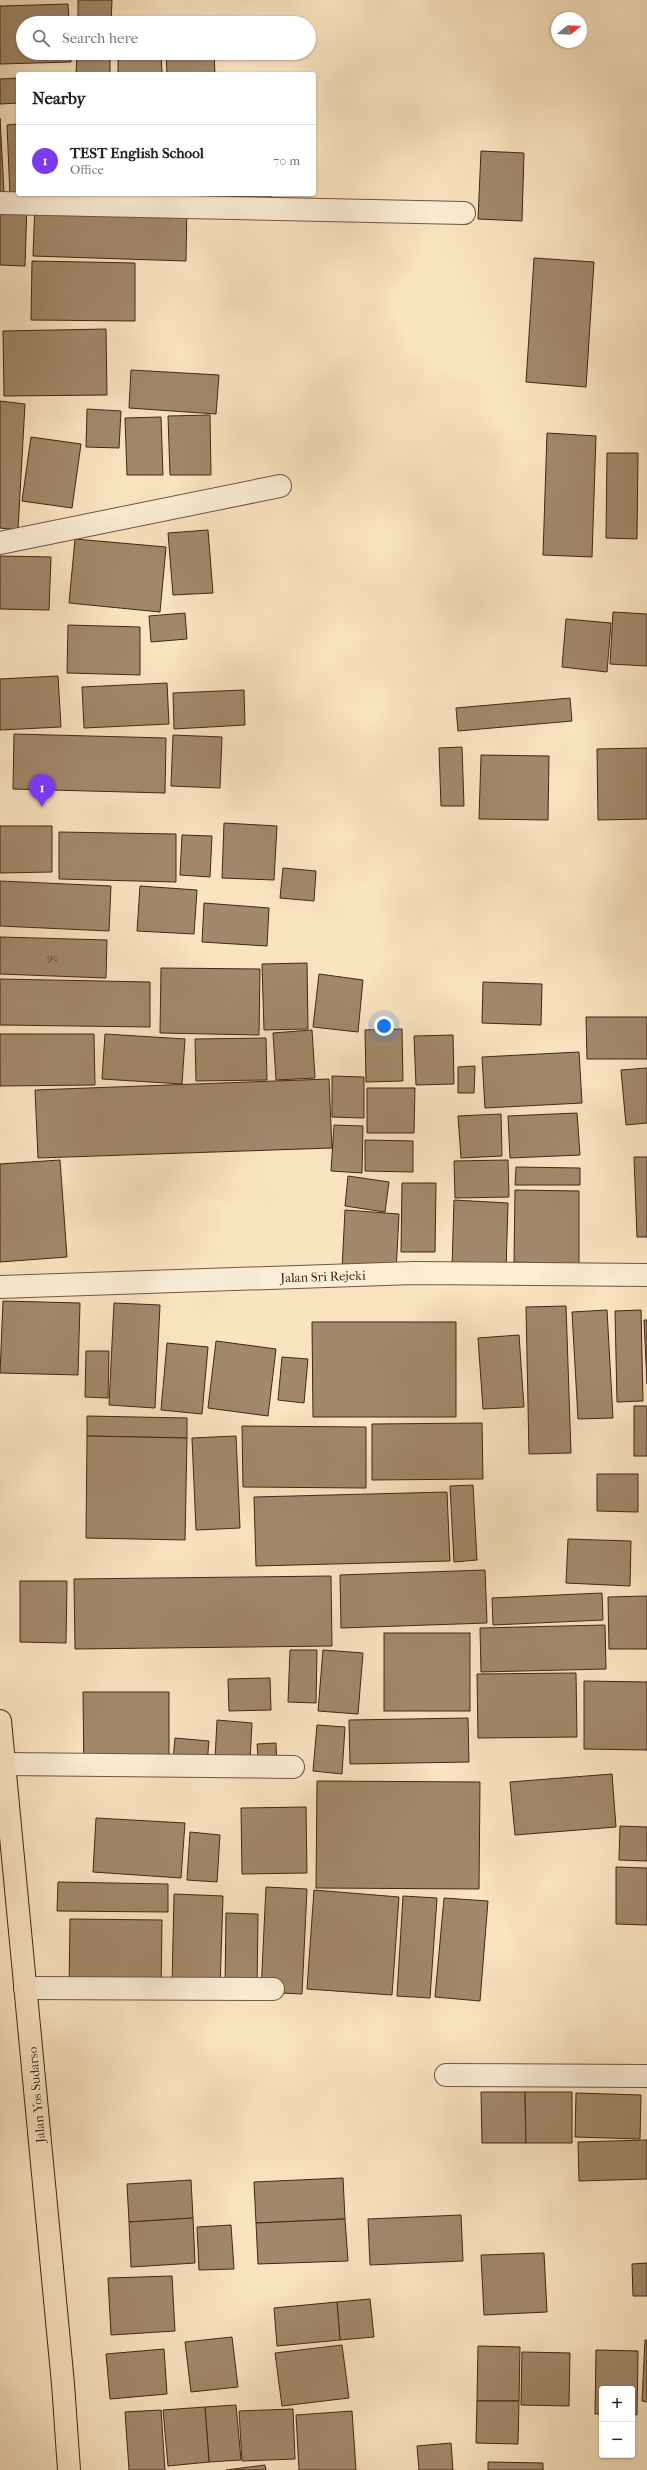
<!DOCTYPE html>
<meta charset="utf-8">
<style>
:root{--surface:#fff;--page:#f6f6f6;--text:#202124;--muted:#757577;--line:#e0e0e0;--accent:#7c3aed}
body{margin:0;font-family:"IM FELL French Canon",serif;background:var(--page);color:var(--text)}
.controls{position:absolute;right:12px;bottom:12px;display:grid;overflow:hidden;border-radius:4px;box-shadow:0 1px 3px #0004}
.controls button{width:36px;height:36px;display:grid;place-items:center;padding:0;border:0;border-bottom:1px solid var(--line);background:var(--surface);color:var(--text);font:20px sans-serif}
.compass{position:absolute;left:551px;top:12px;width:36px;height:36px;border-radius:50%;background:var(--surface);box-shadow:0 1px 3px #0004;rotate:72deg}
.you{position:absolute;left:384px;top:1026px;width:14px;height:14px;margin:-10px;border:3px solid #fff;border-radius:50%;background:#1a73e8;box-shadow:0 0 0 6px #1a73e833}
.badge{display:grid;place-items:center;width:26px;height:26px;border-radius:50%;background:var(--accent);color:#fff;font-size:13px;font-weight:700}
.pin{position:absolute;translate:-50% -33px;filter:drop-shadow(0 1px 2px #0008)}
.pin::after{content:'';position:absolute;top:21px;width:14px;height:12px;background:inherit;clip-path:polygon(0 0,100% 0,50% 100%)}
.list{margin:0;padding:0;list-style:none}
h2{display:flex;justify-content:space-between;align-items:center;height:52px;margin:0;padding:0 16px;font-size:17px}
h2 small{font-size:13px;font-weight:400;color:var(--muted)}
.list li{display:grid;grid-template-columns:26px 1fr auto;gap:12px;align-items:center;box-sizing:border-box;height:72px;padding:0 16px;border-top:1px solid var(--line)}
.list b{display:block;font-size:15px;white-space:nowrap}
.list p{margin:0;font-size:13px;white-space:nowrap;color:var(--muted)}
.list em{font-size:13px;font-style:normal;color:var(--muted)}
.icon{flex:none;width:22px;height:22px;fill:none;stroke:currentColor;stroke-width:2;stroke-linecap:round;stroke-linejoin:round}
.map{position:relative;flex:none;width:647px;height:2470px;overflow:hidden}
.search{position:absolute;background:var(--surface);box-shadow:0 1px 3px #0004;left:16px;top:16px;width:300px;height:44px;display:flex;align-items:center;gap:10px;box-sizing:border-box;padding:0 14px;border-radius:22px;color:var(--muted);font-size:15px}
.panel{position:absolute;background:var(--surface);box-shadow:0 1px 3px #0004;left:16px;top:72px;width:300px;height:124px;border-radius:4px}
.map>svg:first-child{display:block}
.building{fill:#a2896c;stroke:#442612}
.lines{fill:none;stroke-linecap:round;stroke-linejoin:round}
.minor-casing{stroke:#71563e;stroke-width:24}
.major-casing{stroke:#442612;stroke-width:24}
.minor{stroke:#fbedd6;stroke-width:22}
.major{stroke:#f9e4c0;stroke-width:22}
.labels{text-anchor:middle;stroke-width:3;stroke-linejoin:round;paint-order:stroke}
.number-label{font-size:11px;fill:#5c3f28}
.street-label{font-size:13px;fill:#442612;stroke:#fbedd6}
</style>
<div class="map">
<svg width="647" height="2470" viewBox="0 0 647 2470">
<rect width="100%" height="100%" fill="#f9e4c0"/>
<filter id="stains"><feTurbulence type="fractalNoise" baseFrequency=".005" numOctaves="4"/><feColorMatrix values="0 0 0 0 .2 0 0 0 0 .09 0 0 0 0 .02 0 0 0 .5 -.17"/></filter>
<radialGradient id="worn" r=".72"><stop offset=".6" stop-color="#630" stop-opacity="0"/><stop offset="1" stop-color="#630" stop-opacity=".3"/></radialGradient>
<g class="building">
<path d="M78,0H112L111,23H78Z"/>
<path d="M68,4L69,23H23V53H71V62L0,64V6Z"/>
<path d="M77,53H110V74H76Z"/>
<path d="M118,53H161L162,74H118Z"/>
<path d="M166,53H214L215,74H167Z"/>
<path d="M18,78V103L0,104V79Z"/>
<path d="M0,118L4,192H0Z"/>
<path d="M18,124V194L10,196L7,125Z"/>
<path d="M481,151L524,153L522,221L478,219Z"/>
<path d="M114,194H176V198Z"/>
<path d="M184,194H271V204L184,200Z"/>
<path d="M0,201L27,202L25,266L0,265Z"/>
<path d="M35,201L187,205L186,261L33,256Z"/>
<path d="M534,258L594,262L586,387L526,382Z"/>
<path d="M32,261L135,263V321L31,320Z"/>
<path d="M106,329L107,395L4,396L3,331Z"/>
<path d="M131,370L219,375L216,414L129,408Z"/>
<path d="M0,401L25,404L18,530L0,528Z"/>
<path d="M87,409L121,411L119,448L86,447Z"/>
<path d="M210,415L211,475H170L168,416Z"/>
<path d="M161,417L163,475H127L125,418Z"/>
<path d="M547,433L596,436L592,557L543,555Z"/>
<path d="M31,437L81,444L72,508L22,501Z"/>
<path d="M607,453H638L637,539L606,538Z"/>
<path d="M208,530L213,593L173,595L168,533Z"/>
<path d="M75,539L166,547L160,612L69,603Z"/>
<path d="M0,556L51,557L49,610L0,609Z"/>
<path d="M613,612L647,614V666L610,664Z"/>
<path d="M185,613L187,639L151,642L149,616Z"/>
<path d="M566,619L611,623L607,672L562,667Z"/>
<path d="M68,625L140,627V675L67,673Z"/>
<path d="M58,676L61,727L0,730V679Z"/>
<path d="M167,683L169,724L84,728L82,687Z"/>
<path d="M244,690L245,725L174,729L173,693Z"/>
<path d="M570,698L572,721L458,731L456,708Z"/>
<path d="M14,734L166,738L165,793L13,789Z"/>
<path d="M173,735L222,737L220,788L171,786Z"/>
<path d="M462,747L464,806H441L439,748Z"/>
<path d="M647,748V819L598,820L597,749Z"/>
<path d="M481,755L549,756L548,820L479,819Z"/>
<path d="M224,823L277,826L274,880L222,878Z"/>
<path d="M0,826H52V872L0,873Z"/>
<path d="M59,832L176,834V882L59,879Z"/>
<path d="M182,835L212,836L210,877L180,875Z"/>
<path d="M283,868L316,871L314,901L280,898Z"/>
<path d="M0,881L111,886L109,931L0,926Z"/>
<path d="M140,886L197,890L194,934L137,931Z"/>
<path d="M204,903L269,908L267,946L202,942Z"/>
<path d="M0,937L107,940L106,978L0,974Z"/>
<path d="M307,963L308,1029L264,1030L262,964Z"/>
<path d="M161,968L260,969L259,1035L160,1033Z"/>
<path d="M319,974L363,980L358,1032L313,1027Z"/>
<path d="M0,979L150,982V1027L0,1025Z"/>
<path d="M483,982L542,984L541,1025L482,1023Z"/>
<path d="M586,1017H647V1059H587Z"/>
<path d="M402,1029L403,1081L366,1082L365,1030Z"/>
<path d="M312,1030L315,1078L276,1080L273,1033Z"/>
<path d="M0,1034H94L95,1085L0,1086Z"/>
<path d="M105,1034L185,1039L182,1084L102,1079Z"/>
<path d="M453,1035L454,1084L416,1085L414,1036Z"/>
<path d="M266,1038L267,1080L196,1081L195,1039Z"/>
<path d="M579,1052L582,1103L485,1108L482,1057Z"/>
<path d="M475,1066L474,1093H458V1067Z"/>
<path d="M647,1068V1123L626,1125L621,1070Z"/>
<path d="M332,1076L364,1077V1118L332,1117Z"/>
<path d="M329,1079L332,1148L38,1158L35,1090Z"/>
<path d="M367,1088H415L414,1133H367Z"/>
<path d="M577,1113L580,1155L510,1158L508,1116Z"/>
<path d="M501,1114L502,1156L461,1158L458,1116Z"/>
<path d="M334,1125L363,1126L362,1173L331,1171Z"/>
<path d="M365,1140L413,1141V1172L365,1171Z"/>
<path d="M634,1157H647V1237H637Z"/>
<path d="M60,1160L67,1257L0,1262V1164Z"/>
<path d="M508,1160L509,1197L455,1198L454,1161Z"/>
<path d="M516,1167L580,1168V1185H515Z"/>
<path d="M348,1176L389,1182L385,1212L345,1206Z"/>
<path d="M402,1183H436L435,1252H401Z"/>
<path d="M515,1190L579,1191V1264L514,1262Z"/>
<path d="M454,1200L508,1203L506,1271L452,1268Z"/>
<path d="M345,1210L399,1214L396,1272L342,1269Z"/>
<path d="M3,1301L80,1303L78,1375L0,1373Z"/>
<path d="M114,1303L160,1305L155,1408L109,1405Z"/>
<path d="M566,1306L571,1453L529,1454L526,1307Z"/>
<path d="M607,1310L613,1418L578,1419L572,1312Z"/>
<path d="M641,1310L643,1401L617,1402L615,1311Z"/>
<path d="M644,1320H647V1384Z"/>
<path d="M312,1322H456V1417H313Z"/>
<path d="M519,1335L524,1407L483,1409L478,1338Z"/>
<path d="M216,1341L276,1349L268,1416L208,1408Z"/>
<path d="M167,1343L208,1347L202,1414L161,1410Z"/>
<path d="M86,1351H109L108,1398L85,1397Z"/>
<path d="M282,1357L308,1359L304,1403L278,1400Z"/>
<rect x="634" y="1406" width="13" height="50"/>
<path d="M87,1416L187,1418V1438L87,1436Z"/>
<path d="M482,1423L483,1479L372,1480V1424Z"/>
<path d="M242,1426L366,1427V1488L243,1487Z"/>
<path d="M87,1436L187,1438L185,1540L86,1538Z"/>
<path d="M236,1436L240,1528L196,1530L192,1438Z"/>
<path d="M597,1474H638V1512L597,1511Z"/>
<path d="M473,1485L477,1560L454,1562L450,1486Z"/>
<path d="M447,1492L450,1561L256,1566L254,1497Z"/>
<path d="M568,1539L631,1541L630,1586L566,1583Z"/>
<path d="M485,1570L487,1623L341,1628L340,1575Z"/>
<path d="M331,1576L332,1646L75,1649L74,1579Z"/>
<path d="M20,1581H67L66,1643L20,1642Z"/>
<path d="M602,1593L603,1620L493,1625L492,1598Z"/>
<path d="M647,1596V1649H609L608,1597Z"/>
<path d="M605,1625L606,1669L481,1672L480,1628Z"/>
<rect x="384" y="1633" width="86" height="78"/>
<path d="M290,1650H317L316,1703L288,1702Z"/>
<path d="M323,1650L363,1653L358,1714L318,1711Z"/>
<path d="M576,1673L577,1737L478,1738L477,1674Z"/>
<path d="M270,1678L271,1710L229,1711L228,1679Z"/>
<path d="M584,1681L647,1682V1750L584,1749Z"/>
<path d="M83,1692H169V1774L84,1775Z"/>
<path d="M468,1718L469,1762L350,1764L349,1720Z"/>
<path d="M217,1720L252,1723L250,1761L215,1759Z"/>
<path d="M317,1725L345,1727L342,1774L313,1771Z"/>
<path d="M175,1738L209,1741L206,1774L172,1771Z"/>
<path d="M276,1743L277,1770L259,1771L257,1744Z"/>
<path d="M612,1774L616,1827L515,1835L510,1782Z"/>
<path d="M317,1781L480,1782L479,1889L316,1888Z"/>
<path d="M306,1807L307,1873L242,1874L241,1808Z"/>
<path d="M96,1818L185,1823L181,1878L93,1872Z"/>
<path d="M620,1826L647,1827V1861L619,1860Z"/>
<path d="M190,1832L220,1835L217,1882L187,1880Z"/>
<path d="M616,1867L647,1868V1925L616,1924Z"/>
<path d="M58,1882L168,1884V1912L57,1911Z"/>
<path d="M266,1887L307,1889L302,1994L261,1992Z"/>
<path d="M314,1890L399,1897L392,1995L307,1989Z"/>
<path d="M174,1894L223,1896L220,1988L172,1987Z"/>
<path d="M403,1896L437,1898L430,1998L397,1996Z"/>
<path d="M444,1898L488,1901L480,2001L435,1997Z"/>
<path d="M226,1913L258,1914L257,1990H225Z"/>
<path d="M70,1919L162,1920L161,1993L69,1992Z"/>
<path d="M481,2092H525L526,2143H482Z"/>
<path d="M525,2092H572V2143H526Z"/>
<path d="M576,2093L641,2095L640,2139L575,2137Z"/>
<path d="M647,2140V2179L579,2181L578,2142Z"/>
<path d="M343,2178L345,2219L256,2223L254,2182Z"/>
<path d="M191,2180L193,2218L129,2222L127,2184Z"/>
<path d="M461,2215L463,2261L370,2265L368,2219Z"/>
<path d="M193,2218L195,2263L131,2267L129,2222Z"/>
<path d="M345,2219L348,2261L258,2264L256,2223Z"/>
<path d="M231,2225L234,2269L199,2270L197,2227Z"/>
<path d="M544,2253L547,2312L484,2315L481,2255Z"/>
<path d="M647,2263V2296H633L632,2264Z"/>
<path d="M172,2276L175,2331L111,2335L108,2278Z"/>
<path d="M370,2299L374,2337L340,2340L337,2302Z"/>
<path d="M337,2302L340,2340L277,2346L274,2308Z"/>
<path d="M232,2337L238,2387L191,2392L185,2342Z"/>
<path d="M645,2340H647V2402L642,2401Z"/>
<path d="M342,2345L349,2398L282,2406L275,2353Z"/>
<path d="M478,2346L520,2347L519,2401H477Z"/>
<path d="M164,2349L167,2394L110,2399L106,2354Z"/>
<path d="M596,2350L638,2351L637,2415L632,2414V2389H602V2414H595Z"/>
<path d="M522,2352L570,2353L569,2406L521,2405Z"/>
<path d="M477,2401H519L518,2444L476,2443Z"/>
<path d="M236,2405L241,2460L209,2462L205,2407Z"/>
<path d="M205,2407L209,2462L168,2466L163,2410Z"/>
<path d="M293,2409L295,2459L242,2461L239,2411Z"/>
<path d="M161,2410L165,2470H129L125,2412Z"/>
<path d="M352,2411L356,2470H299L296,2415Z"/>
<path d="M451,2443L453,2470H419L417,2446Z"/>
<path d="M488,2462L543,2463V2470H488Z"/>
<path d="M265,2465L266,2470H226Z"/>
</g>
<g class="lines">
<defs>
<g id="minor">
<path d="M0,203L464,213"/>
<path d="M0,543L280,486"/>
<path d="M0,1287L414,1273L647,1275"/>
<path d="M5,1764L293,1767"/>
<path d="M25,1988L273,1989"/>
<path d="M446,2075L647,2076"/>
</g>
<path id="major" d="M0,1721L63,2384L69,2470"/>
</defs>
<use href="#minor" class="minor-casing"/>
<use href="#major" class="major-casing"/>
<use href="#minor" class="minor"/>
<use href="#major" class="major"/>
</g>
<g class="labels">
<g class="number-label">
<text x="53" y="961">90</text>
</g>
<g class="street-label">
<text transform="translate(323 1276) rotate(-2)" y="5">Jalan Sri Rejeki</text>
<text transform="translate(36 2095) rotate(-95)" y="5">Jalan Yos Sudarso</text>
</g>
</g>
<rect width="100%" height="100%" filter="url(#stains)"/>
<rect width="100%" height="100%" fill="url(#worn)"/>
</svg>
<div class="controls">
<button>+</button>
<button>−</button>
</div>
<svg class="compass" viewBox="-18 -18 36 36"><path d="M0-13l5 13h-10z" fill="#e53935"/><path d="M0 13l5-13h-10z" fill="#757577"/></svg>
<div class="you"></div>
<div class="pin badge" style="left:42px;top:807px">1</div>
<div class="search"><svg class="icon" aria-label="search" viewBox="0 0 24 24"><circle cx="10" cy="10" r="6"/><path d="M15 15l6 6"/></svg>Search here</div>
<section class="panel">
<h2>Nearby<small></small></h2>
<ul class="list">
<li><span class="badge">1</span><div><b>TEST English School</b><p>Office</p></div><em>70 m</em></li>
</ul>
</section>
</div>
